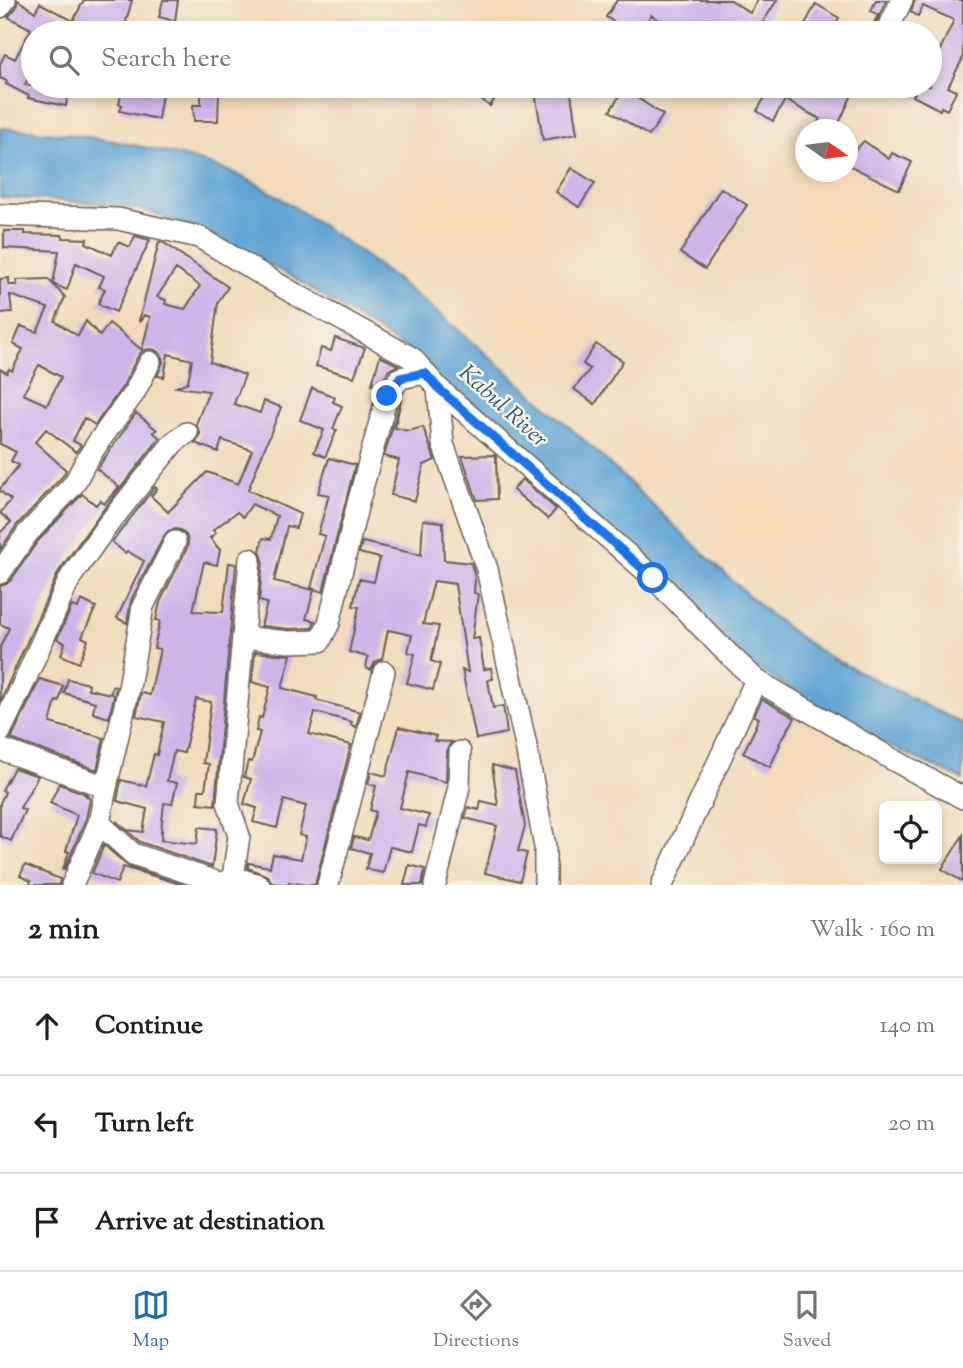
<!DOCTYPE html>
<meta charset="utf-8">
<style>
:root{--surface:#fff;--page:#f2f2f2;--text:#202124;--muted:#757577;--line:#e0e0e0;--accent:#1f6fb2}
body{margin:0;font-family:"Sorts Mill Goudy",serif;background:var(--page);color:var(--text)}
.controls{position:absolute;right:21px;bottom:21px;display:grid;overflow:hidden;border-radius:10px;box-shadow:0 4px 10px #0003}
.controls button{width:63px;height:63px;display:grid;place-items:center;padding:0;border:0;border-bottom:2px solid var(--line);background:var(--surface);color:var(--text);font:35px sans-serif}
.compass{position:absolute;left:795px;top:119px;width:63px;height:63px;border-radius:50%;background:var(--surface);box-shadow:0 4px 10px #0003;rotate:104deg}
.stop{position:absolute;width:21px;height:21px;margin:-16px;border:5px solid #1a73e8;border-radius:50%;background:#fff}
.stop.end{background:#1a73e8;border-color:#fff;box-shadow:0 2px 7px #0008}
.list{margin:0;padding:0;list-style:none}
h2{display:flex;justify-content:space-between;align-items:center;height:91px;margin:0;padding:0 28px;font-size:30px}
h2 small{font-size:23px;font-weight:400;color:var(--muted)}
.list li{display:grid;grid-template-columns:46px 1fr auto;gap:21px;align-items:center;box-sizing:border-box;height:98px;padding:0 28px;border-top:2px solid var(--line)}
.list b{display:block;font-size:26px;white-space:nowrap}
.list em{font-size:23px;font-style:normal;color:var(--muted)}
.icon{flex:none;width:38px;height:38px;fill:none;stroke:currentColor;stroke-width:2;stroke-linecap:round;stroke-linejoin:round}
.map{position:relative;flex:none;width:963px;height:885px;overflow:hidden}
.search{position:absolute;background:var(--surface);box-shadow:0 4px 10px #0003;left:21px;right:21px;top:21px;height:77px;display:flex;align-items:center;gap:18px;box-sizing:border-box;padding:0 24px;border-radius:38px;color:var(--muted);font-size:26px}
.sheet{height:385px;background:var(--surface)}
nav{display:flex;justify-content:space-around;align-items:center;box-sizing:border-box;height:98px;border-top:2px solid var(--line);background:var(--surface);font-size:19px;color:var(--muted)}
nav a{display:grid;justify-items:center;gap:4px}
nav .on{color:var(--accent)}
.map>svg:first-child{display:block}
.water{fill:#5da3d3;stroke:#3c6078;stroke-width:2}
.building{fill:#ceb4e9;fill-rule:evenodd}
.lines{fill:none;stroke-linecap:round;stroke-linejoin:round}
.minor-casing{stroke:#675e53;stroke-width:24}
.minor{stroke:#fff;stroke-width:21}
.route{stroke:#1a73e8;stroke-width:9}
.labels{text-anchor:middle;stroke-width:5;stroke-linejoin:round;paint-order:stroke}
.water-label{font-size:23px;font-style:italic;fill:#39596e;stroke:#f7f3e8}
</style>
<div class="map">
<svg width="963" height="885" viewBox="0 0 963 885">
<rect width="100%" height="100%" fill="#f7f3e8"/>
<filter id="ink" filterUnits="userSpaceOnUse"><feTurbulence type="fractalNoise" baseFrequency=".0143" numOctaves="2"/><feDisplacementMap in="SourceGraphic" scale="14" xChannelSelector="R" yChannelSelector="G"/><feConvolveMatrix kernelMatrix="1 2 1 2 8 2 1 2 1" color-interpolation-filters="sRGB"/></filter>
<filter id="wash" filterUnits="userSpaceOnUse"><feTurbulence type="fractalNoise" baseFrequency=".00686" numOctaves="4" result="noise"/><feDisplacementMap in="SourceGraphic" scale="28" xChannelSelector="R" yChannelSelector="G"/><feGaussianBlur stdDeviation="1.57" result="paint"/><feColorMatrix in="noise" values="0 0 0 0 0 0 0 0 0 0 0 0 0 0 0 0 0 1.4 0 .05"/><feComposite in="paint" operator="in"/></filter>
<g filter="url(#wash)">
<rect width="100%" height="100%" fill="#f2daba"/>
<path class="water" d="M3,128C80,134 159,145 231,172C264,185 293,206 322,226C387,269 446,319 505,370C549,408 592,447 634,487C664,516 693,544 722,571C756,603 790,634 830,657L963,724V780L848,727L745,660L407,350L291,276L213,236L184,224L147,211L111,204L0,197V129Z"/>
<g id="blocks">
<g class="building">
<path d="M18,0L35,12L40,3L73,21L84,0H132L123,33H111L98,30L97,33H33V56L25,72L30,75L25,85L68,93L66,106L28,98L29,96L6,84L7,81L0,78V64L5,54L15,59L31,29L8,17L16,8Z"/>
<path d="M163,0H178L175,21L159,17Z"/>
<path d="M617,0H731L750,13L758,0H777L756,33H680L651,15L639,33H631L606,17Z"/>
<path d="M876,0H887L875,25L874,33H869L878,15L871,11Z"/>
<path d="M915,0H963V58L948,87L956,91L947,110L941,107L940,110L913,96L918,86H930V71L954,20L923,6L918,16L911,12Z"/>
<path d="M816,4L839,18L830,33H800Z"/>
<path d="M123,86H137L136,89L162,94L158,119L120,111L122,105L119,104Z"/>
<path d="M476,86H503L490,106L471,93Z"/>
<path d="M778,86H856L836,130H829L817,124L820,119L785,100L773,121L757,111L769,90L774,93Z"/>
<path d="M570,87L577,134L543,140L535,92Z"/>
<path d="M624,89L663,115L649,136L610,111Z"/>
<path d="M219,92L218,121H194L193,105H201V93Z"/>
<path d="M864,141L889,159L892,153L912,162L899,190L848,165V158Z"/>
<path d="M571,168L595,183L579,207L556,192Z"/>
<path d="M721,188L747,205L705,269L680,253Z"/>
<path d="M4,231H25V234L62,235L63,238L87,239L86,243L112,255L118,242L130,247L135,236L150,240L116,312L98,304L105,289L99,287L104,276L76,263L67,290L53,284L59,251L4,248Z"/>
<path d="M159,242L164,243L228,287L218,302L210,362L245,375L234,404L260,413L264,401L281,407L248,490L300,514L296,528L287,526L274,581L314,590L306,619L315,621L312,628L289,629L261,626L267,603L259,601L263,560L260,551L263,538L271,539L277,516L252,504L243,517L237,512L213,530L216,533L210,538L220,550L217,565L204,562L193,611L223,612L229,563L236,564L215,805L198,803L199,790H205L209,764L203,763L211,702L196,699L184,753L174,751L167,781L177,783L172,804L164,803L161,831H162L161,840L197,844L199,827L217,829L212,867L140,842L116,821L127,830L143,832L147,809L117,801L121,780L146,786L154,754L157,755L164,722L136,716L141,693L150,695L160,649L154,648L160,621L156,620L160,602L187,548L188,542L186,535L180,530L174,529L168,531L164,536L131,600L127,623L117,618L144,561L127,551L125,553L112,542L155,487L157,489L151,496L168,512L207,472L238,484L252,450L222,440L218,452L195,443L199,438L200,433L196,424L209,391L176,387L188,382L192,360L168,354L164,377L157,376L163,362L161,354L155,350L150,349L142,351L138,356L123,386L95,425L84,418L73,441L81,445L76,452L46,429L35,442L66,470L63,476L17,525L0,550V533L11,522L0,513L11,500L0,491V489L19,465L11,461L16,452L0,444V369L7,373L9,369L12,371L23,349L13,344L21,326L37,332L48,308L10,295L12,312L0,313V279L9,278V285H17V280L48,279L65,297L55,321L78,336L86,321L100,336L109,323L142,350L150,317L144,315L140,322L139,321ZM176,269L200,286L185,309L165,304L166,300L157,297ZM39,365L61,377L47,405L23,394Z"/>
<path d="M335,338L365,348L354,377L316,366L321,348L331,351Z"/>
<path d="M596,344L623,361L595,404L574,389L590,369L583,364Z"/>
<path d="M380,356L398,365L389,370L378,386L372,384Z"/>
<path d="M312,388L335,397L333,402L342,406L333,429L337,430L325,457L314,452L324,430L300,420Z"/>
<path d="M401,399L395,428L409,431L423,427L435,460L424,465L415,501L391,495L399,460L384,456Z"/>
<path d="M136,413L157,430L153,432L160,438L96,519L59,571L0,702V647L9,628L0,624V586L6,584L11,580L37,542L82,494L96,505L100,500L104,504L119,487L97,469Z"/>
<path d="M494,455L496,456L497,499L477,500L462,456Z"/>
<path d="M329,458L355,465L323,592L311,588L325,536L318,534L329,495L318,493Z"/>
<path d="M522,479L556,509L548,519L513,490Z"/>
<path d="M423,520L443,522L444,560L471,563L475,578L474,593L478,594L472,639L479,638L484,669L491,668L493,679L488,680L493,708L503,706L507,733L476,739L462,670L468,672L455,584L434,581L423,624L439,626L431,661L440,664L433,690L407,683L415,654L408,652L412,635L388,630L382,659L375,662L371,670L366,668L368,657L349,652L359,607L353,606L359,579L374,582L380,558L359,553L362,542L421,555Z"/>
<path d="M81,600L96,607L82,637L88,640L79,663L61,655L65,643L57,639L72,606L78,608Z"/>
<path d="M255,652L291,655L282,688L317,697L316,700L360,712L356,727L351,725L352,722L315,712L309,734L351,745L315,885H305L289,882L288,885L272,883L268,876L248,868V863L270,867L273,854L301,859L306,837L299,835L306,806L284,800L277,828L253,822L257,808L244,804L251,779L244,777L248,761L252,762L260,732L256,731L259,717L262,718L270,687L252,682Z"/>
<path d="M40,679L63,686L59,702L56,701L50,723L104,738L97,770L11,739Z"/>
<path d="M68,679L89,684L88,689L111,694L112,686L116,687L109,718L93,713L95,702L64,693Z"/>
<path d="M762,699L795,718L779,744L780,745L770,767L743,753L756,727L755,726L759,718L754,716Z"/>
<path d="M399,727L436,736L434,741L452,742L449,746L447,751L446,782L409,772L400,808L429,815L426,827L419,825L412,852L390,847L383,873L366,869L370,853L351,848L354,837L368,840L376,812L370,810L376,786L368,784L371,772L386,776Z"/>
<path d="M492,765L515,771L525,826L518,851L527,853L520,881L485,873L497,826L465,818L468,807L479,810L481,801L498,805Z"/>
<path d="M14,768L38,776L20,808L25,810L11,841L0,836V803L5,792L2,790Z"/>
<path d="M59,784L89,795L84,794L90,799L86,819L65,869H63L69,852L66,851L77,815L50,803Z"/>
<path d="M963,835V882L942,869Z"/>
<path d="M104,845L128,866L184,885H176L177,883L123,867L117,883L92,873Z"/>
<path d="M25,865L60,879L59,885H30L31,881L20,876Z"/>
<path d="M409,865L425,869L422,885H404Z"/>
</g>
</g>
</g>
<g filter="url(#ink)">
<use href="#blocks" fill-opacity="0" stroke="#675e53" stroke-width="2"/>
<g class="lines">
<defs>
<g id="minor">
<path d="M0,7L5,0"/>
<path d="M887,31L902,0"/>
<path d="M0,215L118,219L199,237L293,293L412,358L438,388L654,578L719,645L756,680L890,758L963,798"/>
<path d="M438,388L443,444L487,569L525,741L545,847V885"/>
<path d="M0,573L27,534L74,484L85,463L99,441L134,393L150,362"/>
<path d="M243,637L288,642L320,641L329,623L357,507L387,396L400,378L425,373"/>
<path d="M0,732L25,680L70,578L106,527L137,488L174,442L187,433"/>
<path d="M0,749L106,787"/>
<path d="M99,823L133,854L222,884L233,877L239,836L228,803L250,559"/>
<path d="M233,877L259,885"/>
<path d="M72,885L99,823L106,787L129,688L143,606L175,542"/>
<path d="M328,885L384,672"/>
<path d="M435,885L459,787L460,752"/>
<path d="M662,885L756,680"/>
</g>
</defs>
<use href="#minor" class="minor-casing"/>
<use href="#minor" class="minor"/>
</g>
</g>
<g class="lines" filter="url(#ink)">
<path class="route" d="M387,396L400,378L425,373L438,388L653,578"/>
</g>
<g class="labels">
<g class="water-label">
<text transform="translate(504 405) rotate(42)" y="8">Kabul River</text>
</g>
</g>
</svg>
<div class="controls">
<button><svg class="icon" aria-label="locate" viewBox="0 0 24 24"><circle cx="12" cy="12" r="6"/><path d="M12 2v4M12 18v4M2 12h4M18 12h4"/></svg></button>
</div>
<svg class="compass" viewBox="-18 -18 36 36"><path d="M0-13l5 13h-10z" fill="#e53935"/><path d="M0 13l5-13h-10z" fill="#757577"/></svg>
<div class="stop" style="left:653px;top:578px"></div>
<div class="stop end" style="left:387px;top:396px"></div>
<div class="search"><svg class="icon" aria-label="search" viewBox="0 0 24 24"><circle cx="10" cy="10" r="6"/><path d="M15 15l6 6"/></svg>Search here</div>
</div>
<section class="sheet">
<h2>2 min<small>Walk · 160 m</small></h2>
<ul class="list">
<li><svg class="icon" aria-label="ahead" viewBox="0 0 24 24"><path d="M12 20V5M6 11l6-6 6 6"/></svg><div><b>Continue</b></div><em>140 m</em></li>
<li><svg class="icon" aria-label="left" viewBox="0 0 24 24"><path d="M17 20v-9H6M10 6l-5 5 5 5"/></svg><div><b>Turn left</b></div><em>20 m</em></li>
<li><svg class="icon" aria-label="arrive" viewBox="0 0 24 24"><path d="M6 21V4h12l-3 4 3 4H6"/></svg><div><b>Arrive at destination</b></div></li>
</ul>
</section>
<nav>
<a class="on"><svg class="icon" aria-label="map" viewBox="0 0 24 24"><path d="M3 6l6-2 6 2 6-2v14l-6 2-6-2-6 2zM9 4v14M15 6v14"/></svg>Map</a>
<a><svg class="icon" aria-label="directions" viewBox="0 0 24 24"><path d="M12 3l9 9-9 9-9-9zM9 14v-3h6M13 9l2 2-2 2"/></svg>Directions</a>
<a><svg class="icon" aria-label="saved" viewBox="0 0 24 24"><path d="M7 4h10v16l-5-4-5 4z"/></svg>Saved</a>
</nav>
